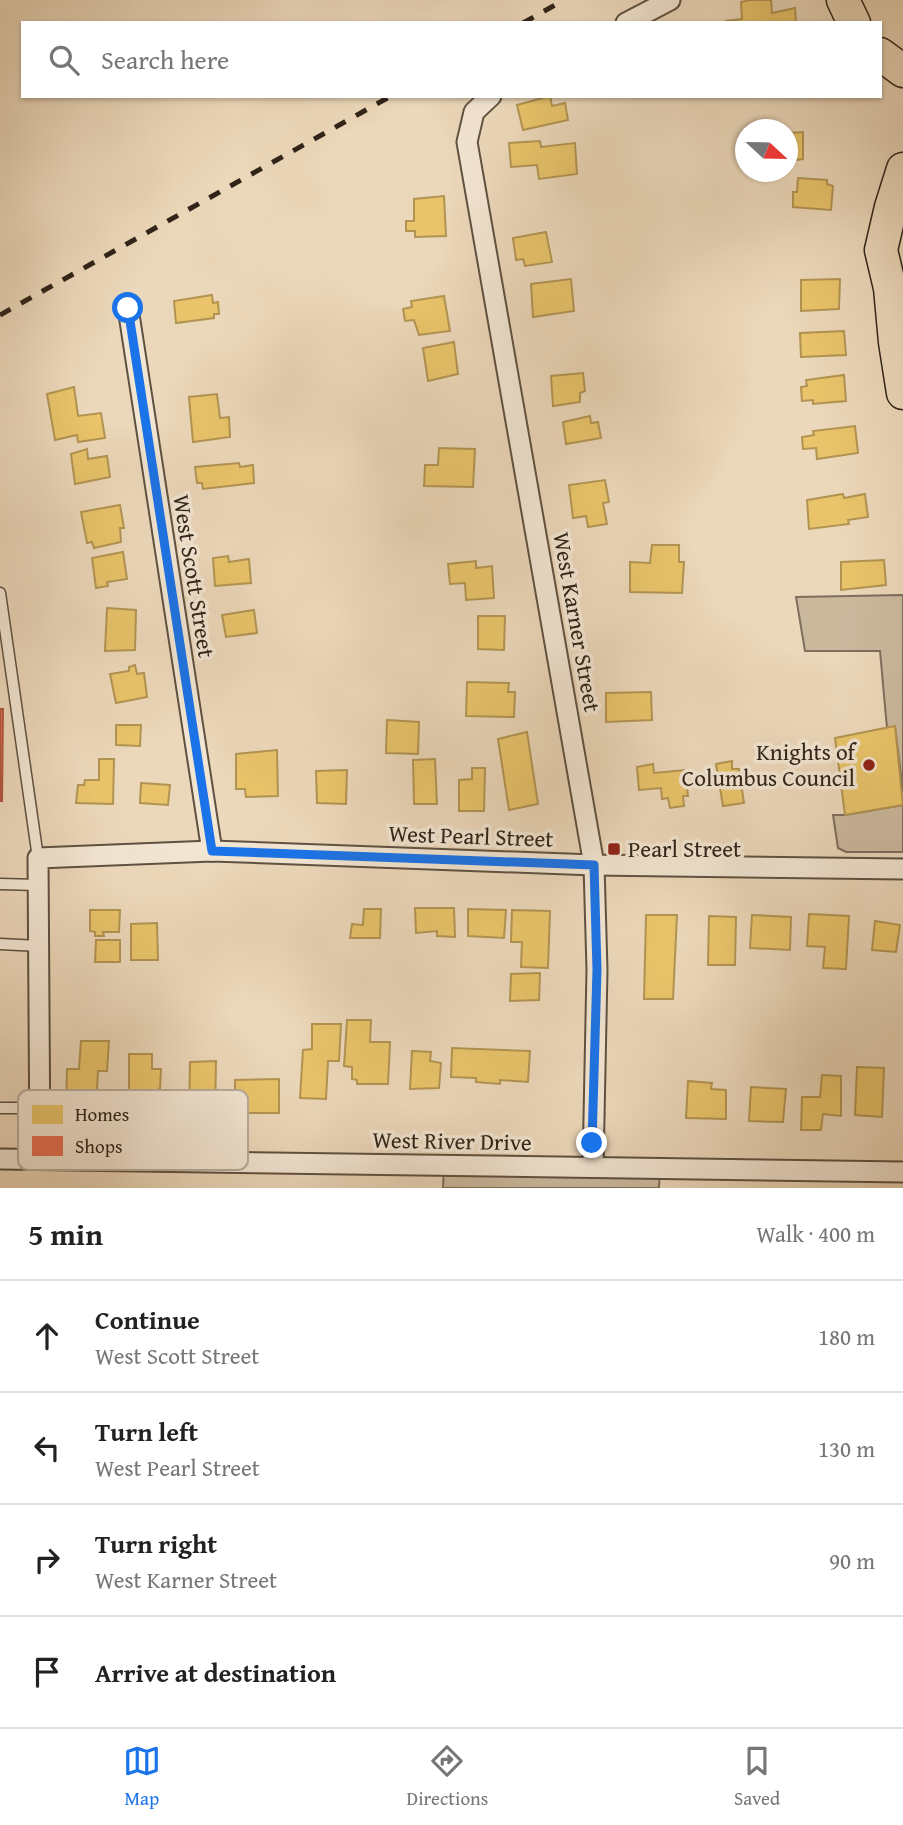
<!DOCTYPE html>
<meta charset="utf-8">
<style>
:root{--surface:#fff;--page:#f6f6f6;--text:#222;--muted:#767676;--line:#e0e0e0;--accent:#1a73e8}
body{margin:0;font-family:"Gentium Book Plus",serif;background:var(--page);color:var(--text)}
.compass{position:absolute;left:735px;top:119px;width:63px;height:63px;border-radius:50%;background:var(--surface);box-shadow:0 2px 5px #0004;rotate:112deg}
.stop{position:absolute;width:21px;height:21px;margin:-16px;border:5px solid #1a73e8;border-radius:50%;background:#fff}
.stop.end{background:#1a73e8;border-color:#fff;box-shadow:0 2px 7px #0008}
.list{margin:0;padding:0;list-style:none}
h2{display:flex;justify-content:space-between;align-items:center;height:91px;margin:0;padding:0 28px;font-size:30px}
h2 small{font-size:23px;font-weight:400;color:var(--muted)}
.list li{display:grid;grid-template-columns:46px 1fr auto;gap:21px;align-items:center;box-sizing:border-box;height:112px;padding:0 28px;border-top:2px solid var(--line)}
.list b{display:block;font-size:26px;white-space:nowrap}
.list p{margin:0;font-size:23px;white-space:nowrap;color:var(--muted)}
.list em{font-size:23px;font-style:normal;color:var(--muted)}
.icon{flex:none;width:38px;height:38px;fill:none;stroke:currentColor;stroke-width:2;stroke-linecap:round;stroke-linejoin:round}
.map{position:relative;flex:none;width:903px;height:1188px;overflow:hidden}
.search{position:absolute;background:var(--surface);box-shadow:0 2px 5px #0004;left:21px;right:21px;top:21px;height:77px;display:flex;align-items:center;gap:18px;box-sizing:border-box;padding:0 24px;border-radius:0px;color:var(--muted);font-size:26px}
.sheet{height:539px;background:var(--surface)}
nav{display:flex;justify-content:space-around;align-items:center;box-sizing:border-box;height:98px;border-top:2px solid var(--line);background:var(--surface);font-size:19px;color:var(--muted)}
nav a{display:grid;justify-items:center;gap:4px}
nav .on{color:var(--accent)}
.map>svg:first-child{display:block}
.green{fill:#cbb99e;stroke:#7e6e5c;stroke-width:2}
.homes{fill:#e9c46a;stroke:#b29452;stroke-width:2}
.shops{fill:#e76f51;stroke:#b05840;stroke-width:2}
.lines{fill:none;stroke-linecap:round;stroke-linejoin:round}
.service-casing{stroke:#5f5141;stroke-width:13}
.minor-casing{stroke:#5f5141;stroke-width:23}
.primary-casing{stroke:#302419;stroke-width:35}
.service{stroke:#f2e5d2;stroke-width:10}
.minor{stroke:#f2e5d2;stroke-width:19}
.primary{stroke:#ebd7b9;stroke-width:32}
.rail{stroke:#302419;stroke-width:5;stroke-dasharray:12 12;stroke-linecap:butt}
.route{stroke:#1a73e8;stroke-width:9}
.poi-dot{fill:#8f2418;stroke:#f2e5d2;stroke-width:2.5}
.labels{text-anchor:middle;stroke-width:7;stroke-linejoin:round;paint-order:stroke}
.street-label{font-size:23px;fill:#302419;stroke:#f2e5d2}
.poi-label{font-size:23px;fill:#302419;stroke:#f2e5d2;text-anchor:end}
.key{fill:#f2e5d2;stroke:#b8ab9a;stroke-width:2}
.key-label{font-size:19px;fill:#302419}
</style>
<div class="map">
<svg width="903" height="1188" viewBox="0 0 903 1188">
<rect width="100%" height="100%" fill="#ebd7b9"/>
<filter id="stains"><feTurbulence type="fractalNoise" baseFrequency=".00286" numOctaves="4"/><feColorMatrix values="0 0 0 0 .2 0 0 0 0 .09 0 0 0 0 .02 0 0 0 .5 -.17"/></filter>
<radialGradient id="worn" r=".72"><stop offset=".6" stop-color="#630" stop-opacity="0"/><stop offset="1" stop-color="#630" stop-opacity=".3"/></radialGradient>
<g class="green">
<path d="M903,595V792L895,727L887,728L880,651H805L796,597Z"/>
<path d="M903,805V852H846L838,848L833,815H845Z"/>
<path d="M444,1165L660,1167L659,1188H443Z"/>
</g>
<g class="homes">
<path d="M750,0H771L772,13L795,8L796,23H726V21L742,19L741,2Z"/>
<path d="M550,96L552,106L565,103L568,120L523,130L517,105Z"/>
<path d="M803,132V159L788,161V133Z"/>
<path d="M540,141L541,147L575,143L577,174L539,179L537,165L511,167L509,143Z"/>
<path d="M798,178L827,180V184L833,186L831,210L793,207V192H797Z"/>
<path d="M444,196L446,236L415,237V231H406V221H414V199Z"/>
<path d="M546,232L552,262L525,266L523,259L516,260L513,238Z"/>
<path d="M571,279L574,311L533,317L531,284Z"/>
<path d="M840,279L839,309L801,311V280Z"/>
<path d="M212,295L213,303L218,302L219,314H214V318L176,323L174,301Z"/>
<path d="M444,296L450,331L419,335L414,320L405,321L403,309L412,307L411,301Z"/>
<path d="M844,331L846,355L801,357L800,333Z"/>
<path d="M454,342L458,374L428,381L423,348Z"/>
<path d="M583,373L585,391L580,393V402L553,406L551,376Z"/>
<path d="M844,375L846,401L813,404V400L802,401L801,387L807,386L806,380Z"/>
<path d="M74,387L78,416L101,413L105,438L78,442L77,435L55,440L47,394Z"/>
<path d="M217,394L220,418L229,417L230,437L193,442L189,397Z"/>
<path d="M590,416L591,423L598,422L601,438L566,444L563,422Z"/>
<path d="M855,426L858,453L817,459L816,448L803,449L802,437L814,435L813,431Z"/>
<path d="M439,448L475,449L473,487L424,486L425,465H438Z"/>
<path d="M87,449L88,459L107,456L110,477L75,484L71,454Z"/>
<path d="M239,463L240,467L253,465L254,483L203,489L202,483H197L195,467Z"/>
<path d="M605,480L609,502L603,503L607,524L588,527L586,516L573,518L569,485Z"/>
<path d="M843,494L844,498L865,494L868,517L848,520L849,524L809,529L807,500Z"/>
<path d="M120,505L124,528H120L121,542L94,548L92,542L87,543L81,512Z"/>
<path d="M652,545H679V562H684L682,593L630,592V562L650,563Z"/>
<path d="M123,552L127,579L107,582L108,586L96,588L92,558Z"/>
<path d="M228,556L229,562L249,559L251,583L215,586L213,558Z"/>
<path d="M884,560L886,585L841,590V562Z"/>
<path d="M476,561V568L492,566L494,598L466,600L465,583L450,584L448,564Z"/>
<path d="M107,608L136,610L135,650L105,651Z"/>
<path d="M254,610L257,633L226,637L222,615Z"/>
<path d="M478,616H505L504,650L478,649Z"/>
<path d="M135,665L137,674L144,673L147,697L116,703L110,674L129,671V667Z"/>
<path d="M467,682L509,683L508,692H515L514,717L466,716Z"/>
<path d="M651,692L652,720L606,722V693Z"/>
<path d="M387,720L419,722L418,754L386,753Z"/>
<path d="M116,725H141L140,746L116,745Z"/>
<path d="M895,726L903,805L845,815L835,738Z"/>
<path d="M527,732L538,804L509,810L498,739Z"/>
<path d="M277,750L278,796L246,797L245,789H236V754Z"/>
<path d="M99,759H114L113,804L76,803L78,785H84L85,780H99Z"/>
<path d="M435,759L437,804H414L413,760Z"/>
<path d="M732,761V769H739L744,803L723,806L716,764Z"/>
<path d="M653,764L654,773L685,770L688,796H683L684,806L670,808L668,798L662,799L661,788L639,790L637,767Z"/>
<path d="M472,768H485L484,811H459V780L472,779Z"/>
<path d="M347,770L346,804L317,803L316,771Z"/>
<path d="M141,783L170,785L168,805L140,803Z"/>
<path d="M415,908H454L455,937L437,936V931L416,933Z"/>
<path d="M364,909H381L380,938H350L352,924L363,925Z"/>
<path d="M468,909L506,910L504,938L468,936Z"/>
<path d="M90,910H120L119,932H103L104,936H95V932L90,931Z"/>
<path d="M512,910L550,911L548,968L521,967L522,942H511Z"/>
<path d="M809,914L849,916L846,969L823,968L825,947L807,946Z"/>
<path d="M646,915H677L673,999H644Z"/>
<path d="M752,915L791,917L790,950L750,948Z"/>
<path d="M709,916L736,917L735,965H708Z"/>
<path d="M875,921L900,925L896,952L872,950Z"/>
<path d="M157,923L158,960H131V924Z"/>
<path d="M96,940H120V962H95Z"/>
<path d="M540,973L539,1000L510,1001L511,974Z"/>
<path d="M347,1020H371L370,1042H390L388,1084H357V1080L352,1079V1067L344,1066Z"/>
<path d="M312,1024H341L339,1061H328L326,1099L300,1098L303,1050L312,1049Z"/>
<path d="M81,1041H109L107,1071H98L96,1110L66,1109L67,1069H79Z"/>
<path d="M452,1048L530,1051L528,1082L500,1080V1084L476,1082V1078L451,1077Z"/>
<path d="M412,1051L431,1052L430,1061L441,1063L439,1088L410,1089Z"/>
<path d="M129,1054H152V1069H161L160,1089L157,1090L156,1111H137L136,1104H129Z"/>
<path d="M216,1061L215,1113H189L190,1062Z"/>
<path d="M857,1067L884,1068L882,1117L855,1115Z"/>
<path d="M822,1075L841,1076V1116L823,1114L821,1130H801L802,1097H820Z"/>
<path d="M279,1079V1113H235V1080Z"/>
<path d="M688,1081L712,1083L711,1089L726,1090V1119L686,1118Z"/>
<path d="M751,1087L786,1089L783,1122L749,1121Z"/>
</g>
<path class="shops" d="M0,709H3L2,801H0Z"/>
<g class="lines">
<defs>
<g id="service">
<path d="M0,593L38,858"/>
<path d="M0,884L38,885"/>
<path d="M0,944L39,946"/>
<path d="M0,1108H40"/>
</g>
<g id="minor">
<path d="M626,23L670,0"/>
<path d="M491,96L474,112L467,142L594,865L597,970L593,1167"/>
<path d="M128,308L212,851"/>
<path d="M0,1159L903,1172"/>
<path d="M40,1159L38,858L212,851L594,865L903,869"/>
</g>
<g id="primary">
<path d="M843,0L854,23"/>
<path d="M880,54L903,71"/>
<path d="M903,169L891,207L881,250L890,288L895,342L903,393"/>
</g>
</defs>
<use href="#service" class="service-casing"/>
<use href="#minor" class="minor-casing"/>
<use href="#primary" class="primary-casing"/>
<use href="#service" class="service"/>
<use href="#minor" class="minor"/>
<use href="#primary" class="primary"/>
<g class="rail">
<path d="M523,23L564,0"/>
<path d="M0,315L391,96"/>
</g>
</g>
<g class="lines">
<path class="route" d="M128,308L212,851L594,865L597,970L592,1143"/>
</g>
<g class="poi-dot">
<circle cx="869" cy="765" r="7"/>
<rect x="607" y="842" width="14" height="14" rx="3.5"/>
</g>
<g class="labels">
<g class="street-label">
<text transform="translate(194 576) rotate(81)" y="8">West Scott Street</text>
<text transform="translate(577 622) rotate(80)" y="8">West Karner Street</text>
<text transform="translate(471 836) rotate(2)" y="8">West Pearl Street</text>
<text transform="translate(452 1141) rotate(1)" y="8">West River Drive</text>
</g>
<g class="poi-label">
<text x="855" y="760">Knights of<tspan x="855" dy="26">Columbus Council</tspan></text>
<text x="628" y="857" text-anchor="start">Pearl Street</text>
</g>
</g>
<rect x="18" y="1090" width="230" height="80" rx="10" class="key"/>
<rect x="32" y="1105" width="31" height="19" fill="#e9c46a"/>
<rect x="32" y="1136" width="31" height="20" fill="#e76f51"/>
<g class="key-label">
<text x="75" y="1121">Homes</text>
<text x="75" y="1153">Shops</text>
</g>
<rect width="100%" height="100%" filter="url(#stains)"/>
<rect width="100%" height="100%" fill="url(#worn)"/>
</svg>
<svg class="compass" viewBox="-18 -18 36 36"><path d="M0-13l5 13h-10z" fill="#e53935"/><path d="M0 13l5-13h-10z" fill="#767676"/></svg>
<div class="stop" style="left:128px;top:308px"></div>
<div class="stop end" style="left:592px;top:1143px"></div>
<div class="search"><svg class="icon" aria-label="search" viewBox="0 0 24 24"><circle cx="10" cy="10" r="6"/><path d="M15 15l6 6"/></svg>Search here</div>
</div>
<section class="sheet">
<h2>5 min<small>Walk · 400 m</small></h2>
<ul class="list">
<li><svg class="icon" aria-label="ahead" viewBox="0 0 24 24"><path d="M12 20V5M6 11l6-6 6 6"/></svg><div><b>Continue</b><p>West Scott Street</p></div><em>180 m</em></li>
<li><svg class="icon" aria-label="left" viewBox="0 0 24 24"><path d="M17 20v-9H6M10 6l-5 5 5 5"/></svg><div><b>Turn left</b><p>West Pearl Street</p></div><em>130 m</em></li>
<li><svg class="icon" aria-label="right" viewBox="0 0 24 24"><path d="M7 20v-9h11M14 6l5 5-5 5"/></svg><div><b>Turn right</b><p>West Karner Street</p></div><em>90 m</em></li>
<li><svg class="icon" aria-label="arrive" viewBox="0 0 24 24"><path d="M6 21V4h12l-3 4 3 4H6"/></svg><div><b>Arrive at destination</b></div></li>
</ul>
</section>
<nav>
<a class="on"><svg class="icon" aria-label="map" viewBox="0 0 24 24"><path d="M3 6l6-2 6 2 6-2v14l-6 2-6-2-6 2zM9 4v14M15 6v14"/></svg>Map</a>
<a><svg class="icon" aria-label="directions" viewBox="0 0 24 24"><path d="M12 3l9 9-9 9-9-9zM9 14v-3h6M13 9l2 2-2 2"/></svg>Directions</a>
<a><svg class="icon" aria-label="saved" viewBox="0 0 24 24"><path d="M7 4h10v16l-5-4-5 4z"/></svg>Saved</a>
</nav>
